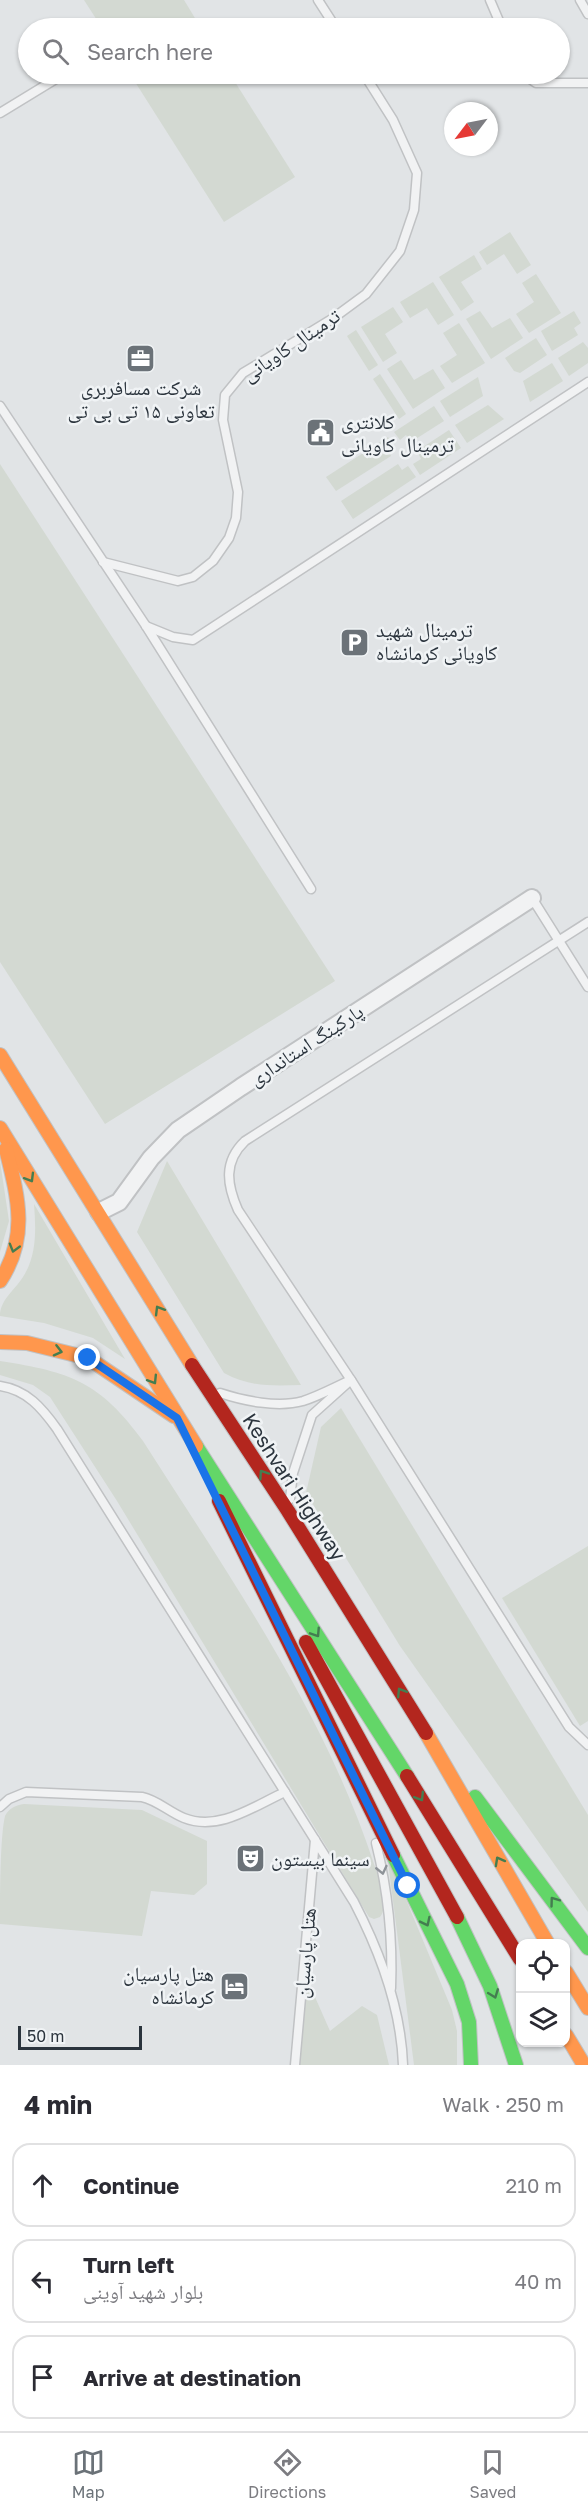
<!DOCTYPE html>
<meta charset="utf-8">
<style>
:root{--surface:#fff;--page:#f7f7f7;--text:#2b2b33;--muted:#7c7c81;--line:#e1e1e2;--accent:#6b7278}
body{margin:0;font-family:"Golos Text","Noto Naskh Arabic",sans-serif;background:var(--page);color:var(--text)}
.controls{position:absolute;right:18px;bottom:18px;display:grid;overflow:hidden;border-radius:12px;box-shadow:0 2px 4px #0004}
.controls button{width:54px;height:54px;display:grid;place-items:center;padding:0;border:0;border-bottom:2px solid var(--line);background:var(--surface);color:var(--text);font:30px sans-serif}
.compass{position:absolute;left:444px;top:102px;width:54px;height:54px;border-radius:50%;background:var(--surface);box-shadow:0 2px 4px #0004;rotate:238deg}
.scale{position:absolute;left:18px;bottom:15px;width:124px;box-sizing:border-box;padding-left:6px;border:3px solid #2b343d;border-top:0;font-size:16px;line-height:21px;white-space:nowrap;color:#2b343d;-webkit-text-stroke:4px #f0f3f5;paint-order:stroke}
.stop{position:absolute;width:18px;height:18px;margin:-14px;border:4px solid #1a73e8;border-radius:50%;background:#fff}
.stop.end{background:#1a73e8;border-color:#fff;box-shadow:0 2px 6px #0008}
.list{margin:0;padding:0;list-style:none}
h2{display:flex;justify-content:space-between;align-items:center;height:78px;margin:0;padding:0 24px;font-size:26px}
h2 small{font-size:20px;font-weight:400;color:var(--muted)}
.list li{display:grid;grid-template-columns:39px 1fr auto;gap:18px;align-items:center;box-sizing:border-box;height:84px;margin:0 12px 12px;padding:0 12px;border:2px solid var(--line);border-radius:18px}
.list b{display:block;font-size:22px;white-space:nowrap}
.list p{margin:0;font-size:20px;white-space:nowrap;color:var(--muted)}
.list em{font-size:20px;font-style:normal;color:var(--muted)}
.icon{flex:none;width:33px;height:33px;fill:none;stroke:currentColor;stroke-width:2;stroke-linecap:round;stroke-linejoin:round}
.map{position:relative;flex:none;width:588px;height:2065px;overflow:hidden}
.search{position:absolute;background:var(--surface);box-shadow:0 2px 4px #0004;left:18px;right:18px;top:18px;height:66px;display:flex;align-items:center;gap:15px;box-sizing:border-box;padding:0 21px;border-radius:33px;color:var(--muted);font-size:22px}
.sheet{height:366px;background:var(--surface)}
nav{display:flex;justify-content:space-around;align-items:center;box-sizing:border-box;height:84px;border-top:2px solid var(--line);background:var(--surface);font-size:16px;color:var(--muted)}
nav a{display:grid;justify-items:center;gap:3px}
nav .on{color:var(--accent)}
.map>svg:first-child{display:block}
.green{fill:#d3d9d2}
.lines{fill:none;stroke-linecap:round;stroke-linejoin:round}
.lane-casing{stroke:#c0c2c4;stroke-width:11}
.street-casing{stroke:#c0c2c4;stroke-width:20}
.fast-casing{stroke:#c0c2c4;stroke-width:16}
.slow-casing{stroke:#c0c2c4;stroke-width:16}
.jam-casing{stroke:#c0c2c4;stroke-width:16}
.lane{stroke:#f1f2f3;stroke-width:8}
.street{stroke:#f1f2f3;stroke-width:16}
.fast{stroke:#63d668;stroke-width:14}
.slow{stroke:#ff974d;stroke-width:14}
.jam{stroke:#b3261e;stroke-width:14}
.oneway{stroke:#447d50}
.oneway2{stroke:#8e9398}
.route{stroke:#1a73e8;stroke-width:8}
.labels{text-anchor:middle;stroke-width:5;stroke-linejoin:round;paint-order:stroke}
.street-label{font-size:20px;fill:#2b343d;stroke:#f0f3f5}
.poi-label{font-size:20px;fill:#2b343d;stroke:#f0f3f5;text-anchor:start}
</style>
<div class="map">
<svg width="588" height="2065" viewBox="0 0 588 2065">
<rect width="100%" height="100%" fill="#e1e4e6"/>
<g class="green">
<path d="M84,0H184L201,28H102Z"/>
<path d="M130,74H230L295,177L224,222Z"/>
<path d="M510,232L531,265L517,274L504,254L487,265L479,252Z"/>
<path d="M474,255L482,269L461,282L474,302L461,311L439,277Z"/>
<path d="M536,274L561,313L529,333L516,314L534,302L522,283Z"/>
<path d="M433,282L454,315L438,325L427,308L410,318L400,302Z"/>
<path d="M393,307L403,322L385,334L397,353L383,362L361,327Z"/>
<path d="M480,311L492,328L510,318L523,338L491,359L466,319Z"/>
<path d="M574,311L581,323L574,328L578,335L552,351L541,331Z"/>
<path d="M459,323L485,363L452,383L440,366L457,355L443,333Z"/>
<path d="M356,330L378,365L369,371L347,336Z"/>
<path d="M536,338L547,355L520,373L514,371L505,358Z"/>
<path d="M583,342L588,348V363L569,376L558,358Z"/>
<path d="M401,360L414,380L433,369L445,388L413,409L387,369Z"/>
<path d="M552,363L563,381L530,402L523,381Z"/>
<path d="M380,374L406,414L399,419L373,379Z"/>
<path d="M478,377L483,396L450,417L440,401Z"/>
<path d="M488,405L504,419L467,443L455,425Z"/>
<path d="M434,406L444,421L411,442L406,435L400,440L394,432Z"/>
<path d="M449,430L461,448L420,475L413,464L421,459L417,451Z"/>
<path d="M388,437L393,445L388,449L391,456L336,491L326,477Z"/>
<path d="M0,464L335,981L105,1124L0,962Z"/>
<path d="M398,464L402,470L408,466L416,477L353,519L341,501Z"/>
<path d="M0,1161L9,1221L0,1252Z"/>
<path d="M167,1161L301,1385C273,1386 249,1387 224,1373L137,1232Z"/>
<path d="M34,1204L125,1359L93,1338L44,1323L0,1316C0,1300 14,1291 23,1277C37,1255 36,1229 34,1204Z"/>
<path d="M0,1361C71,1372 100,1382 143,1441C229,1576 324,1711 374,1864C378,1877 390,1905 380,1917L374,1919L369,1917L117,1501L50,1397L33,1385L0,1375Z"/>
<path d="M341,1408L588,1815V1912L400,1646L306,1493L321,1427Z"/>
<path d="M588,1546V1721L580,1726L502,1598Z"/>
<path d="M24,1804L142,1810L207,1841V1884L194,1895L151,1891L142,1936L0,1924C0,1898 0,1837 5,1816C9,1808 16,1805 24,1804Z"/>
<path d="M387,1854L452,2010L457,2031V2065H414Z"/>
<path d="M311,1988L330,2031L362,2006L377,2015L389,2065H300L305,1990Z"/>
</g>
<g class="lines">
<defs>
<g id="lane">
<path d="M318,0L336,28"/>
<path d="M490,0L502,28"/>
<path d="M580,0L588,14"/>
<path d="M523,74L536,83H588"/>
<path d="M0,113L59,77"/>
<path d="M0,406L146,626L311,889"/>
<path d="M103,562L178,581L193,577L213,561L229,538L236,518L238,492L223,420L225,395L243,373L332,319L366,294L400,251L414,210L417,173L393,120L364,74"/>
<path d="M146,626L173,637L193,640L588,382"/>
<path d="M532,898L588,987"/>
<path d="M588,922L245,1141C223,1162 227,1185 238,1210L351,1380L569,1727L588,1745"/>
<path d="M0,1386C27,1390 42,1408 57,1429L354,1902C380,1952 401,2008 403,2065"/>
<path d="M220,1393C244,1401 278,1408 303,1401C319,1396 335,1387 351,1380L312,1415L293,1473L290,1499"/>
<path d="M0,1807L9,1799L26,1792L142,1797C157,1800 169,1812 184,1818C219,1832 254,1806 285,1792"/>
<path d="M376,1843C388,1891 393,1938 391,1988"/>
<path d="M295,2065L315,1840"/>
</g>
<path id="street" d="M99,1212L119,1202L151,1158L178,1130L241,1087L532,898"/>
<g id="fast">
<path d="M196,1446L407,1776"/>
<path d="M475,1797L588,1948"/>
<path d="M393,1855L457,1984L469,2022L471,2065"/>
<path d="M457,1917L490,1986L516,2065"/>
</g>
<g id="slow">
<path d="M0,1055L192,1365"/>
<path d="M0,1128L196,1446"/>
<path d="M0,1281C29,1237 18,1197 6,1149"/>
<path d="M0,1342L27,1343L88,1358L174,1416"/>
<path d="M426,1733L548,1944"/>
<path d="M566,1972L588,2008"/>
<path d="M566,2035L584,2065"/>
</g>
<g id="jam">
<path d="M192,1365L288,1511L426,1733"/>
<path d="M219,1501L393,1855"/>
<path d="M306,1642L457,1917"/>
<path d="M407,1776L520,1959"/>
</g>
</defs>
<use href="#lane" class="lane-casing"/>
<use href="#street" class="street-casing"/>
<use href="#fast" class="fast-casing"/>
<use href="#slow" class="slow-casing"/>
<use href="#jam" class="jam-casing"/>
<use href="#lane" class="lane"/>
<use href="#street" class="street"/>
<use href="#fast" class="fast"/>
<use href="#slow" class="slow"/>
<use href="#jam" class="jam"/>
</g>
<defs><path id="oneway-chevron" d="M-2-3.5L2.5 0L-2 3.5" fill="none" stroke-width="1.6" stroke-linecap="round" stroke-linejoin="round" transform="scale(1.5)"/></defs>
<g class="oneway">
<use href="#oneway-chevron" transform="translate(30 1178) rotate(59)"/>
<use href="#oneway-chevron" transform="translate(14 1248) rotate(106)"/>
<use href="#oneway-chevron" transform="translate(159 1310) rotate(-121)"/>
<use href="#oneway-chevron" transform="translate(58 1351) rotate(14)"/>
<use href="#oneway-chevron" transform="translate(153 1380) rotate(58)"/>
<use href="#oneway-chevron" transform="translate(263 1474) rotate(-124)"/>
<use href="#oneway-chevron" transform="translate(316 1633) rotate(57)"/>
<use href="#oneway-chevron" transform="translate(401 1692) rotate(-122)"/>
<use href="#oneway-chevron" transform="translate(420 1797) rotate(58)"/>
<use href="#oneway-chevron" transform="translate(499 1861) rotate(-119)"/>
<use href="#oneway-chevron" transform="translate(554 1901) rotate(-126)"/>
<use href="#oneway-chevron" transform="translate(426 1922) rotate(64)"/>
<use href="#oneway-chevron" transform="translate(494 1994) rotate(69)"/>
</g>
<use class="oneway2" href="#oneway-chevron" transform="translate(382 1870) rotate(77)"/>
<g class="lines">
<path class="route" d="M88,1358L177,1418L408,1886"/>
</g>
<defs>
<symbol id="office-square" viewBox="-11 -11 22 22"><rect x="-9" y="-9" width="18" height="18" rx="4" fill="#6b7278" stroke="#f0f3f5"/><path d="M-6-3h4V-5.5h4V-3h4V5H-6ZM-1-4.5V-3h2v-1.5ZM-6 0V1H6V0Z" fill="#fff"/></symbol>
<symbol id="civic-square" viewBox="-11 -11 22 22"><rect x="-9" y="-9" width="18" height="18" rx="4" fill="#6b7278" stroke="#f0f3f5"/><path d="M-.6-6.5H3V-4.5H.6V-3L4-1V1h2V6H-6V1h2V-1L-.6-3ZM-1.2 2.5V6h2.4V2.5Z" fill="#fff"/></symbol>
<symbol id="parking-square" viewBox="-11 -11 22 22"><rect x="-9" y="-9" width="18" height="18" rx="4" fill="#6b7278" stroke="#f0f3f5"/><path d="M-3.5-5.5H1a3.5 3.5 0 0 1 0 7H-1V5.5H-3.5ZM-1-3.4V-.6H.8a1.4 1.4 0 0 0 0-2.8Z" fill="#fff"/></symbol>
<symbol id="theatre-square" viewBox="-11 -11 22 22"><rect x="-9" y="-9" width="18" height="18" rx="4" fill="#6b7278" stroke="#f0f3f5"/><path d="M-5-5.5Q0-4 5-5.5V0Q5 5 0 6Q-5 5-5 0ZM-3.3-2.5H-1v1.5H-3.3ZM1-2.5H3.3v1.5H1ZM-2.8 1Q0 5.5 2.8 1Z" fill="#fff"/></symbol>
<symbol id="hotel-square" viewBox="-11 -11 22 22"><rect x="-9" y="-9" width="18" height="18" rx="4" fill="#6b7278" stroke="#f0f3f5"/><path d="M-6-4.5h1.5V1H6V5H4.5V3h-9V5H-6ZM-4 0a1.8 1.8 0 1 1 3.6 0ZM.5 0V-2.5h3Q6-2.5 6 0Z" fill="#fff"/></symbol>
</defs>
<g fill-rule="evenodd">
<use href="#office-square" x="124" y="342" width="33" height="33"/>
<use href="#civic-square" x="304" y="416" width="33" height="33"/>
<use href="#parking-square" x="338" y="626" width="33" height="33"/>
<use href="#theatre-square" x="234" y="1842" width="33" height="33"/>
<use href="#hotel-square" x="218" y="1970" width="33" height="33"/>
</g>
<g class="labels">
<g class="street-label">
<text transform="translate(291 345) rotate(-34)" y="7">ترمینال کاویانی</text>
<text transform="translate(306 1045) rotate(-33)" y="7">پارکینگ استانداری</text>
<text transform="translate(294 1487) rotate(57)" y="7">Keshvari Highway</text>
<text transform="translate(305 1953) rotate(-85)" y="7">هتل پارسیان</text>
</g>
<g class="poi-label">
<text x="141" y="395" text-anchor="middle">شرکت مسافربری<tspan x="141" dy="23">تعاونی ۱۵ تی بی تی</tspan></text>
<text x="341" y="429">کلانتری<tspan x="341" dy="23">ترمینال کاویانی</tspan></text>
<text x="376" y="637">ترمینال شهید<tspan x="376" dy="23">کاویانی کرمانشاه</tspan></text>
<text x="271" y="1866">سینما بیستون</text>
<text x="214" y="1981" text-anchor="end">هتل پارسیان<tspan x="214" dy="23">کرمانشاه</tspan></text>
</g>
</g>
</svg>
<div class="controls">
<button><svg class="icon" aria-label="locate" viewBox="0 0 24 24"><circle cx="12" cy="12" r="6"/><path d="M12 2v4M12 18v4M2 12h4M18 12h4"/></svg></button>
<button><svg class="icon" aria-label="layers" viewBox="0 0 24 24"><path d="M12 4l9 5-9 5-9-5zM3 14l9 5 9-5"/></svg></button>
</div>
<svg class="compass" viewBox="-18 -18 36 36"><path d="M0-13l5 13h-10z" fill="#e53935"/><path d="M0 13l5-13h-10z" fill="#7c7c81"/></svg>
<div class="scale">50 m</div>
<div class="stop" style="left:408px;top:1886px"></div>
<div class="stop end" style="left:88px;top:1358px"></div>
<div class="search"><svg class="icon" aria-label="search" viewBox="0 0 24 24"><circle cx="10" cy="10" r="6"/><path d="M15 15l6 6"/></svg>Search here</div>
</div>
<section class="sheet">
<h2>4 min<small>Walk · 250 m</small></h2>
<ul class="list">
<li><svg class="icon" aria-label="ahead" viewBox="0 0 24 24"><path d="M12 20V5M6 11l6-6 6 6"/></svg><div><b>Continue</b></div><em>210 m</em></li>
<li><svg class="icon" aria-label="left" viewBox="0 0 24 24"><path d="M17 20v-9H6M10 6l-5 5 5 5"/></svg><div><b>Turn left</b><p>بلوار شهید آوینی</p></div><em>40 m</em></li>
<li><svg class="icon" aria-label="arrive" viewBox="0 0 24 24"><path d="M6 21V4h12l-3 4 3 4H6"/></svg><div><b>Arrive at destination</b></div></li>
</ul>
</section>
<nav>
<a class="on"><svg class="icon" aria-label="map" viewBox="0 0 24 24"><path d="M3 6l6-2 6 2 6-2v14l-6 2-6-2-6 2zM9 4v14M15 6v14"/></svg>Map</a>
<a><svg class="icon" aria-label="directions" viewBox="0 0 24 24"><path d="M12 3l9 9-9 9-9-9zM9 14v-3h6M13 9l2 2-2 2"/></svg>Directions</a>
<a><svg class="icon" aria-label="saved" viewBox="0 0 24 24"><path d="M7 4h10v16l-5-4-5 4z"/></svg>Saved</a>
</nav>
